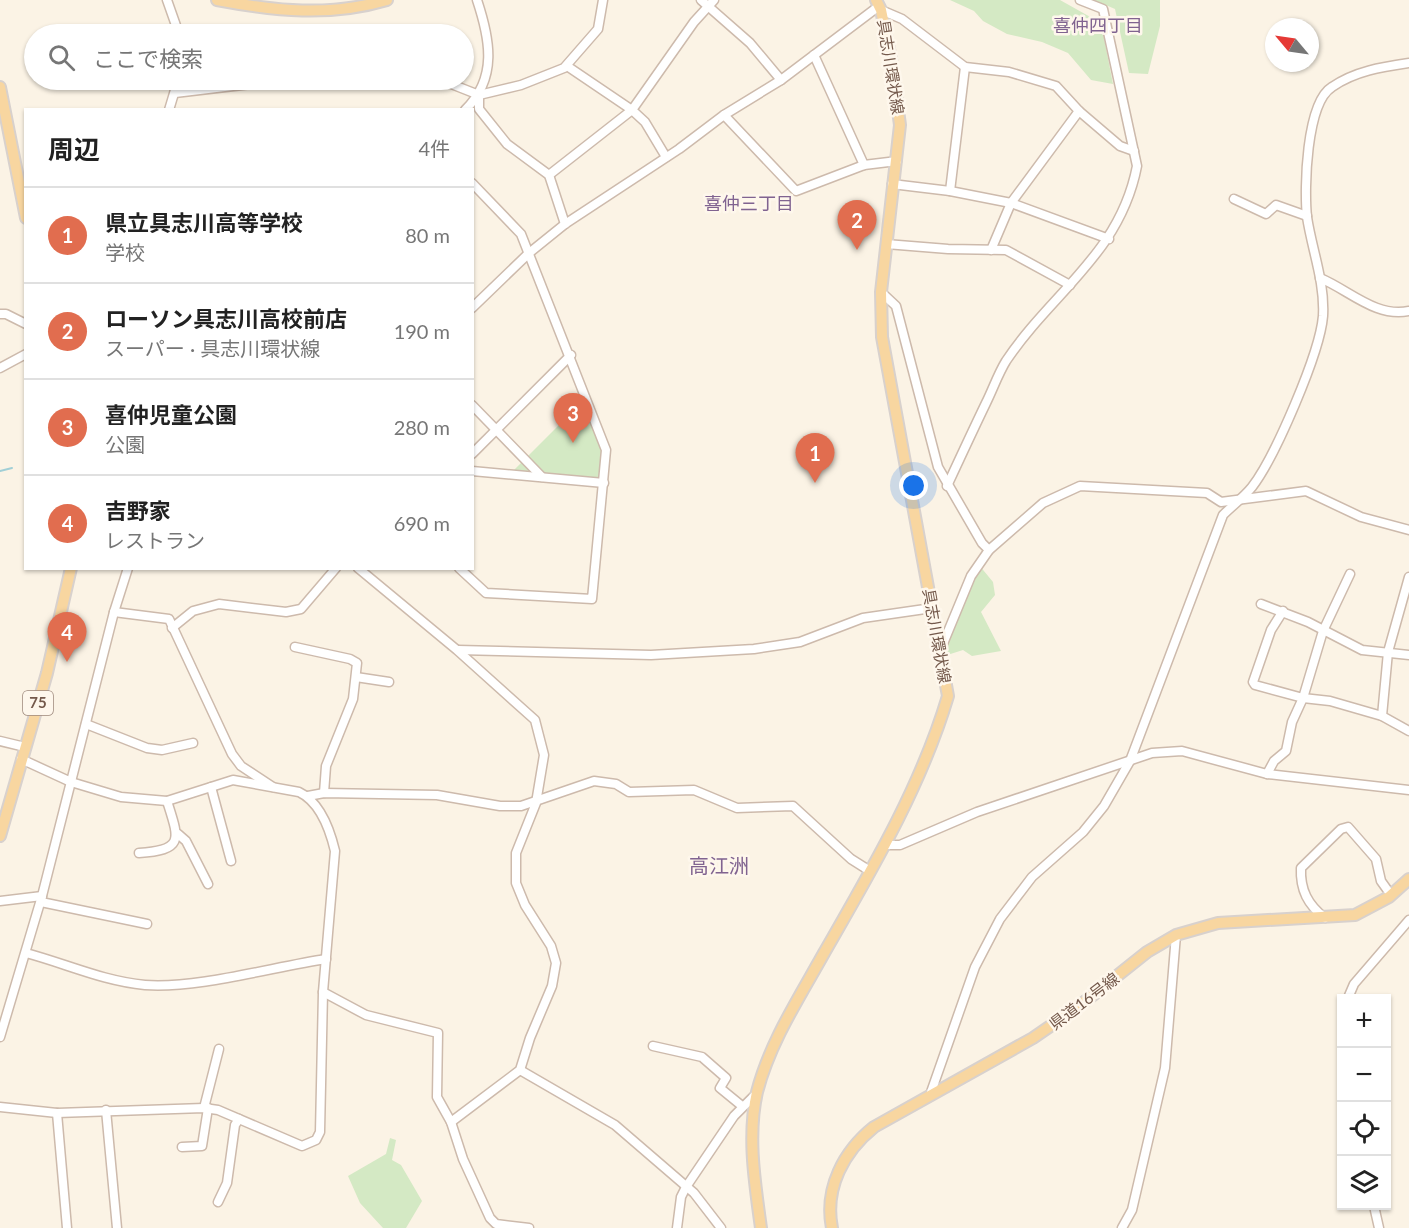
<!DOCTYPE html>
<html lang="ja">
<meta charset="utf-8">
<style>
:root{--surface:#fff;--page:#f2f2f2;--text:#222;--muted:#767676;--line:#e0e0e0;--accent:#e16d4f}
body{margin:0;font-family:Lato,"Noto Sans JP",sans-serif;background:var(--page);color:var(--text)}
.controls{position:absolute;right:18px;bottom:18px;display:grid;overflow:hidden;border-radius:0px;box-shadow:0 2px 4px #0004}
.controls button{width:54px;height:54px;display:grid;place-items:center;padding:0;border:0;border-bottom:2px solid var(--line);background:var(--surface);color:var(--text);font:30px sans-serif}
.compass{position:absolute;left:1265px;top:18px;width:54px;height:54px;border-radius:50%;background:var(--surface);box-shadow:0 2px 4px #0004;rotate:299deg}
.you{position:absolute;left:914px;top:486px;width:21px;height:21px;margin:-15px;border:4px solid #fff;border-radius:50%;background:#1a73e8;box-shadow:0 0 0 9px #1a73e833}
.badge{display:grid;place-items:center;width:39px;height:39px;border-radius:50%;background:var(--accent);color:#fff;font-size:20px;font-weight:700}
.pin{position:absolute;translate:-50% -50px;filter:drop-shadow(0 2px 3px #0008)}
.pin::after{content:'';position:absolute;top:32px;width:21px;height:18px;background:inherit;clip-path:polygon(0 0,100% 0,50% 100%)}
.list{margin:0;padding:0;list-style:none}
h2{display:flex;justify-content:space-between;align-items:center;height:78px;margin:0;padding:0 24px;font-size:26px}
h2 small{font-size:20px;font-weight:400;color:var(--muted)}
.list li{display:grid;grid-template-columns:39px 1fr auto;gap:18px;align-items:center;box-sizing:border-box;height:96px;padding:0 24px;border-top:2px solid var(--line)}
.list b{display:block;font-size:22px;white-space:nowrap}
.list p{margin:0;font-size:20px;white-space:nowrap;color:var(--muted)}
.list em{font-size:20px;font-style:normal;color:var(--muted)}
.icon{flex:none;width:33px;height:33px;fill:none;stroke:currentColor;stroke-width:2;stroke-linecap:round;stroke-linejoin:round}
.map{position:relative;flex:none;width:1409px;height:1228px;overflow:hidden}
.search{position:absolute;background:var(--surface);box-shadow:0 2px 4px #0004;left:24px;top:24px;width:450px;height:66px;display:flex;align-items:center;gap:15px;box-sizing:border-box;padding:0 21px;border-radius:33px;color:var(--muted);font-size:22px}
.panel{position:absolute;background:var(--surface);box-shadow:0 2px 4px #0004;left:24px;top:108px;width:450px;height:462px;border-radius:0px}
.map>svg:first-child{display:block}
.green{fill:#d4e9c4}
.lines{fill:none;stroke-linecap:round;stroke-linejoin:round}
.stream{stroke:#a1cfd6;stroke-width:2}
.minor-casing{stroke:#cdbaac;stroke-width:11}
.major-casing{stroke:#d8d1cd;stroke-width:14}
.minor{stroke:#fff;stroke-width:8}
.major{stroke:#f8d6a0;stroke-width:10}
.labels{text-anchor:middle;stroke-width:5;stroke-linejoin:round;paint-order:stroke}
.shield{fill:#fef7ec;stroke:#9d887b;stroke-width:1.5}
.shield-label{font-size:15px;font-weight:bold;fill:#74594b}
.street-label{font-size:16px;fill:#74594b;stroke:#fef7ec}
.neighbourhood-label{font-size:18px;fill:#806390;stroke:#fef7ec}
.quarter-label{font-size:20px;fill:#806390;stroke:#fef7ec}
</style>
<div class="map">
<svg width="1409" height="1228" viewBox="0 0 1409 1228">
<rect width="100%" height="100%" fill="#fbf3e5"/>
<g class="green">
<path d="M950,0H1060L1101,23L1113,84L1091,80L1068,53L1042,42L1007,34L983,21L974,11Z"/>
<path d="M1094,0H1160V26L1148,74L1129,73L1115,9Z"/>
<path d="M587,397L601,435L604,483L510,474Z"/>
<path d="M979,565L993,582L995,595L981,612L1001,651L972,656L963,650L941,657Z"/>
<path d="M390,1138L396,1140L392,1160L401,1165L422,1201L406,1228H383L360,1203L348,1176L386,1154Z"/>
</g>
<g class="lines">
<path class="stream" d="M0,471L12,468"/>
<defs>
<g id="minor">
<path d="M167,0L179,34"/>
<path d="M701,0L750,43L781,80"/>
<path d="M881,10L902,19L965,67L1009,72L1056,86L1079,111L1120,146L1134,151"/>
<path d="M814,55L864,165"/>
<path d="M567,66L632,110L645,122L666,157"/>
<path d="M441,80L479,95L521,85L564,68L598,29L603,0"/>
<path d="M175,93L284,80"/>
<path d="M479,95V109L507,144L549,175L565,224"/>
<path d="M169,110L178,80"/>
<path d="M465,110C498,78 490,39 477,0"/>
<path d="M724,115L796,191L864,165L897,161"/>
<path d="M549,175L632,110L694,22L714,0"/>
<path d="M892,184L950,191L1011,203L1109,239"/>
<path d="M950,191L965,67"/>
<path d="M1234,199L1266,214L1276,205L1307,216"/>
<path d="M886,244L948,249L1006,250L1070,285"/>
<path d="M991,250L1011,203L1079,111"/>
<path d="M1320,278C1349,290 1376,318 1409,311"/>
<path d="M881,292L896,306L938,467L982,543L989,550"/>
<path d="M472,308L529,253L565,224L679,149L724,115L781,80L879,6"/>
<path d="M0,314H6L26,324"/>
<path d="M0,368L26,354"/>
<path d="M472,405L542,477"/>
<path d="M472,454L571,355"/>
<path d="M472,471L604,483"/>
<path d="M947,486C960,458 973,430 986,403C993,389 998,374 1006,361C1052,292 1120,254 1137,166L1103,9L1080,0"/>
<path d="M358,568L457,650L535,720L544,755L536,803L516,853V883L525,905L551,946L556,963L552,986L530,1038L520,1070L451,1122"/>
<path d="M459,568L486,593L592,599L606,450L521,234L472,183"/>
<path d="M1261,604L1308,622L1362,650L1409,655"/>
<path d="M1283,611L1271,630L1253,682L1255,685L1303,698L1330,701L1382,716L1409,731"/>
<path d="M114,612L169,619L232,754L241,766L273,787"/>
<path d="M172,628L193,611L219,604L286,612L301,609L336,568"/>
<path d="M295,647L350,659L357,663L353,699L326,766L324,793"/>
<path d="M458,650L651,655L754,649L800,642L863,618L932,608"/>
<path d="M940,651L971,576L989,550L1043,503L1080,486L1207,493L1221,502L1306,491L1361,517L1409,530"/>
<path d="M356,677L389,682"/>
<path d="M1382,716L1388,652L1409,577"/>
<path d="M86,724L147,748L162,750L193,743"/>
<path d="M0,741L25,747"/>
<path d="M1267,774L1274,761L1286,751L1292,722L1303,698L1323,631L1350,574"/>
<path d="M211,787L231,861"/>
<path d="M308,796L324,793L437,795L500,806H521L594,781L616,784L629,792L694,790L737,808L793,806L851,859L870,871"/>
<path d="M178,834L186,841L208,884"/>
<path d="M885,845H900L977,812L1152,753L1182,751L1267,774L1409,790"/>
<path d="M139,853C185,850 179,839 167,801"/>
<path d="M0,901L42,896"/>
<path d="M41,902L147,924"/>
<path d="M1325,918C1308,905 1300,890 1301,868L1341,829L1348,827L1376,859L1381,881L1391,895"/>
<path d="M26,953C67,964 103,981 145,985C196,989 273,967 326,959"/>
<path d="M323,992L366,1015L438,1033L437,1097L451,1122L463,1159L490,1218L496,1224L529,1228"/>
<path d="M1348,998L1354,984L1409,920"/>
<path d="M0,1037L42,896L114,612L128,568"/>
<path d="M653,1046L702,1057L726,1078L720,1088L742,1106"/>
<path d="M520,1070L615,1125L694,1193L721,1228"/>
<path d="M930,1095L975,967L1000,919L1032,877L1083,832L1104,806L1130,761L1223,515C1232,506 1244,497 1252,487C1275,457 1320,353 1323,316C1325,282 1312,250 1307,217C1304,189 1306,103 1332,87C1355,71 1382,67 1409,63"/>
<path d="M0,1107L57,1113L204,1108L218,1110L302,1146L316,1140L320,1132L323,992L335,851C330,830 320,802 299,792L233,780L167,801L121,797L71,782L21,759"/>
<path d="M204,1108L219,1049"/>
<path d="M106,1110L117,1228"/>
<path d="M57,1113L67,1228"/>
<path d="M182,1147L202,1146L208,1108"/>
<path d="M218,1202L227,1183L235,1125L239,1119"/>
<path d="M1374,1206L1379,1228"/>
<path d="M677,1228L681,1197L686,1187L734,1116L757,1093"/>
<path d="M1122,1228L1132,1210L1165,1068L1176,935"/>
</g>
<g id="major">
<path d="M217,0C275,11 330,17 387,0"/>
<path d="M0,87L26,218"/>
<path d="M0,836L47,673L71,568"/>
<path d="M761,1228C755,1184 747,1136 757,1092C770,1042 799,998 824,953C871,871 921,787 948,696L882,337L881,292L900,125L891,59L881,10L876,0"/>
<path d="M832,1228C824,1188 844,1151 874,1127L1033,1038L1078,1007L1147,952L1176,935L1218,923L1355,915L1389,897L1409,879"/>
</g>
</defs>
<use href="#minor" class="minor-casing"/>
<use href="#major" class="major-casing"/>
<use href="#minor" class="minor"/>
<use href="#major" class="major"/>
</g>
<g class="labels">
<rect class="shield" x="23" y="691" width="30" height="24" rx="4.5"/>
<g class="shield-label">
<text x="38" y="708">75</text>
</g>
<g class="street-label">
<text transform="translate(891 67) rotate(81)" y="6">具志川環状線</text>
<text transform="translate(937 636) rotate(80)" y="6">具志川環状線</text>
<text transform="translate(1084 1001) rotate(-37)" y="6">県道16号線</text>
</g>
<g class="neighbourhood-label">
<text x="1098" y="32">喜仲四丁目</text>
<text x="749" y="210">喜仲三丁目</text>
</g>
<g class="quarter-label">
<text x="719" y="873">高江洲</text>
</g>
</g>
</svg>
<div class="controls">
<button>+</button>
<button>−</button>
<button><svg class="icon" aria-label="locate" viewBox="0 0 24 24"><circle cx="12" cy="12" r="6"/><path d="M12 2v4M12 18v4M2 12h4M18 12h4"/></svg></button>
<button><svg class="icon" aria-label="layers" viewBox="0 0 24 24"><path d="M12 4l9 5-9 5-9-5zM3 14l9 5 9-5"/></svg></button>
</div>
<svg class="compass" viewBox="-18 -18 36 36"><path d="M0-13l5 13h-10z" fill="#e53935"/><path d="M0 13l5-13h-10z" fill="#767676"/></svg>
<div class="you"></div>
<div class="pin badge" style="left:815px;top:483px">1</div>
<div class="pin badge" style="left:857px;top:250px">2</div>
<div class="pin badge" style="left:573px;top:443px">3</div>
<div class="pin badge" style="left:67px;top:662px">4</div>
<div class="search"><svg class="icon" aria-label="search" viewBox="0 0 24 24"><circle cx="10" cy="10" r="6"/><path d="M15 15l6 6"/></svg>ここで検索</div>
<section class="panel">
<h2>周辺<small>4件</small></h2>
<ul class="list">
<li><span class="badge">1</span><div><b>県立具志川高等学校</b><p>学校</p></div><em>80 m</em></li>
<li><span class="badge">2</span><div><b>ローソン具志川高校前店</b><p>スーパー · 具志川環状線</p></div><em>190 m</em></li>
<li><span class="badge">3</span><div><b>喜仲児童公園</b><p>公園</p></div><em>280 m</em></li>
<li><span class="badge">4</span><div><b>吉野家</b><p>レストラン</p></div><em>690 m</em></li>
</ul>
</section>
</div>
